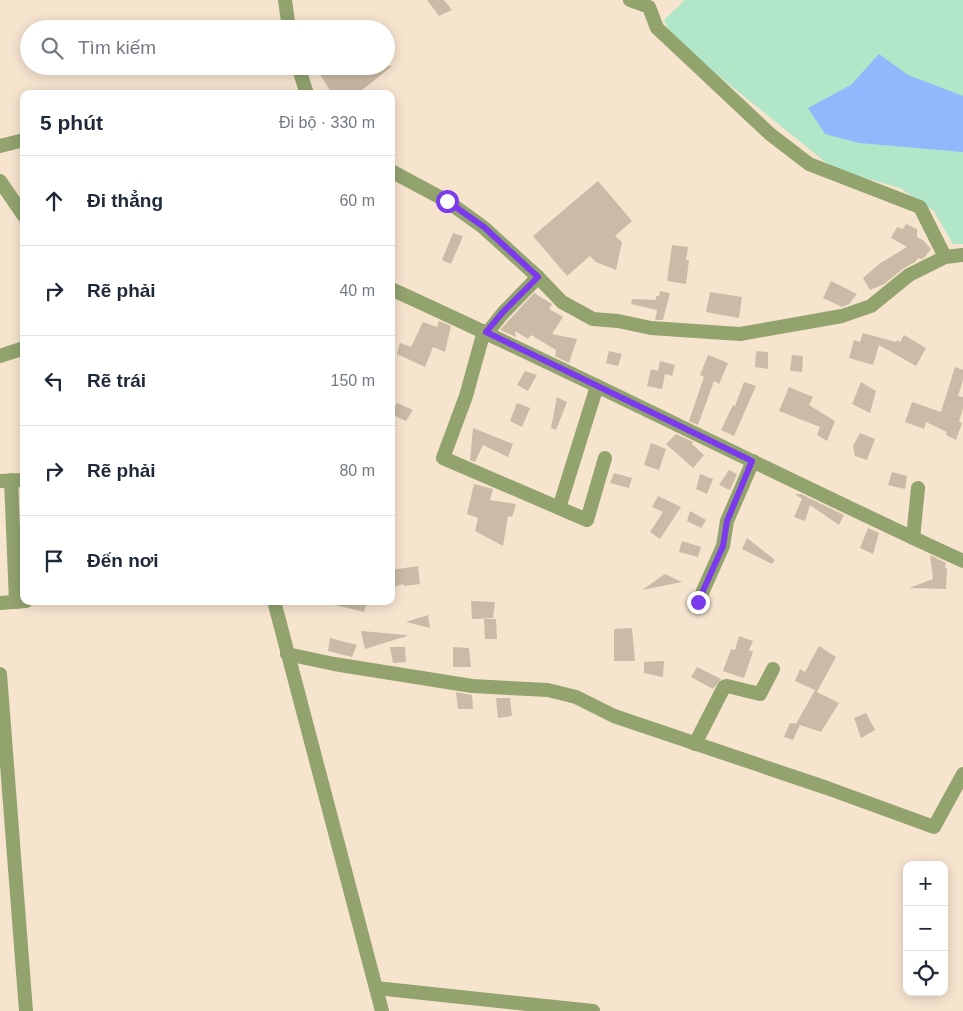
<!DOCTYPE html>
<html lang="vi">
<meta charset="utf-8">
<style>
:root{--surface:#fff;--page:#f2f2f3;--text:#1f2937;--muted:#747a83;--line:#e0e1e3}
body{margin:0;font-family:Arial,sans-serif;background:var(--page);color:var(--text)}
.controls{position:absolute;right:15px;bottom:15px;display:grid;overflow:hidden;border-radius:10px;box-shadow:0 2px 12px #0003}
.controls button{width:45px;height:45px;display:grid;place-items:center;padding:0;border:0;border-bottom:1px solid var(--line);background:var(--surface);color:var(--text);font:25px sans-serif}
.stop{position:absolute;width:15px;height:15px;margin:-11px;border:4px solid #7c3aed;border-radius:50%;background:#fff}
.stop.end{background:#7c3aed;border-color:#fff;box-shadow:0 1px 5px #0008}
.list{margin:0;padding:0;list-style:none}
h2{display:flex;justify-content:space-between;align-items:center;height:65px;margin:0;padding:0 20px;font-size:21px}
h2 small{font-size:16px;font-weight:400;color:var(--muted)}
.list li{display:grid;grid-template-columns:32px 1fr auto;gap:15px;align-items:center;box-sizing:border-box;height:90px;padding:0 20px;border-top:1px solid var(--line)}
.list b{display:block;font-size:19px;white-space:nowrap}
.list em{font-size:16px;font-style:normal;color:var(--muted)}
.icon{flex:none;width:28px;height:28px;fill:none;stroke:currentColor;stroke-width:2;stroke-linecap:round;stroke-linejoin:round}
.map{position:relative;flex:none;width:963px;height:1011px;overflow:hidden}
.search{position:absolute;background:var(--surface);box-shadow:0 2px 12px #0003;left:20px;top:20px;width:375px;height:55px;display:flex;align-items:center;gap:12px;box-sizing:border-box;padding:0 18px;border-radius:28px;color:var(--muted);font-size:19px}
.panel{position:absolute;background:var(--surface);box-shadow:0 2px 12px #0003;left:20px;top:90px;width:375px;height:515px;border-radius:10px}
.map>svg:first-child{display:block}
.green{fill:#b1e6c8}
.water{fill:#90b8fc}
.building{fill:#cbbaa5}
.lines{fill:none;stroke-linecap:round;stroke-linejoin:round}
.minor{stroke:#92a36e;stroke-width:14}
.tertiary{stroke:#92a36e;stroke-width:14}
.route{stroke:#7c3aed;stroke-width:6}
</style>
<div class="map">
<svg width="963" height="1011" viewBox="0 0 963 1011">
<rect width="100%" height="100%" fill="#f7e4cf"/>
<path class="green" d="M685,0H963V244H953L934,211L900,188L834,169L673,39L664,20Z"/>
<path class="water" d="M879,54L908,75L963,96V152L859,143L825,134L808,108L851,85Z"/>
<g class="building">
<path d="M427,0H444L452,10L439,16Z"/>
<path d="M326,66H392L357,94H332L318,71Z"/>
<path d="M598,181L632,221L615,236L622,242L616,270L596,262L590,256L567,276L533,236Z"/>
<path d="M906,224L917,229V237L923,240L931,249L924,258L921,259L918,258L915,262L904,268L884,284L870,290L863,278L879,264L907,247L891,238L897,227L903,229Z"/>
<path d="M453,233L463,236L451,264L442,260Z"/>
<path d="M672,245L688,247L686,260H689L686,284L667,281Z"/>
<path d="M831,281L857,294L849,304L842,307L823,298Z"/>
<path d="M660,291L670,293L663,320H655L657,310L631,304L632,299L656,300V296H659Z"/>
<path d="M710,292L742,297L739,318L706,312Z"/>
<path d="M534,293L552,304L549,309L563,317L552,334L577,339L569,363L555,356L556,350L531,335L528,339L515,331L516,337L500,330Z"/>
<path d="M439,321L451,326L445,352L433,347L425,367L397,354L400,343L411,347L423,322L437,327Z"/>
<path d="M863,333L896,342L897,340L900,342L904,335L926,348L916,366L879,345L873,365L849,358L854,340L860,342Z"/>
<path d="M609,351L622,354L618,366L606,363Z"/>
<path d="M756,351L768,352V369L755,367Z"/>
<path d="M708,355L728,363L719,384L714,381L698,425L689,421L704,377L700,375Z"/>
<path d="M792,355L803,356L802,372L790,371Z"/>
<path d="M660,361L675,365L672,376L665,374L662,389L647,386L651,369L658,371Z"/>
<path d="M955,367L963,370V380L958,396L963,397V408L959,422L962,423L956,440L946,435L947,432L926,422L924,429L905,422L912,402L941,412Z"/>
<path d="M525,371L537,375L528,391L517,385Z"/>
<path d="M744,382L756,386L734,436L721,430L733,405L735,406Z"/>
<path d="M861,382L876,391L870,413L852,404Z"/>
<path d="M789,387L813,397L809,405L835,421L827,441L817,435L820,427L779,411Z"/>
<path d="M557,397L567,402L556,430L551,428Z"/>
<path d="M397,403L413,410L406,421L391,414Z"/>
<path d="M517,403L530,408L522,427L510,421Z"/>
<path d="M473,428L513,444L508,457L483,445L475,462L470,460Z"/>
<path d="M860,433L875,439L867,460L855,456L853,446Z"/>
<path d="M676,434L693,442L692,444L704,455L693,468L666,444Z"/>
<path d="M651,443L666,449L659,470L644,465Z"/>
<path d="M729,470L737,474L730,490L719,485Z"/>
<path d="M892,472L907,476L905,489L888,485Z"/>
<path d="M614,473L632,478L629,488L610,483Z"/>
<path d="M700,474L713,479L707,494L696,489Z"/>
<path d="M474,484L493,489L490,500L516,504L512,517L508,516L503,546L475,531L478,518L467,514Z"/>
<path d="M795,494H801L844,515L839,525L810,505L805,521L794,517L802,499Z"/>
<path d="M658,496L681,507L660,539L650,532L663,512L652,507Z"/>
<path d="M690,511L706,520L701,528L687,521Z"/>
<path d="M868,528L879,533L873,554L860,548Z"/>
<path d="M747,538L775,560L772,564L742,549Z"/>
<path d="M682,541L701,547L698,557L679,552Z"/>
<path d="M930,555L946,563L945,568H947L946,589L909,588L933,579Z"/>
<path d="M418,566L420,584L404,586L403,584L391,588V570Z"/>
<path d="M665,574L682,582L642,590Z"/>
<path d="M335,601H367L364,612L335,605Z"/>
<path d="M471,601L495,602L493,618L472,619Z"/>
<path d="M428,615L430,628L406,622Z"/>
<path d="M484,619H496L497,639H485Z"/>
<path d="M632,628L635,661H614V629Z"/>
<path d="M361,631L407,635V636L365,649Z"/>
<path d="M739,636L753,641L749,650L753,652L744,678L723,671L731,649L735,650Z"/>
<path d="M330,638L357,645L352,657L328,651Z"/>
<path d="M819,646L836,657L817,692L839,703L821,732L800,725L793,740L784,737L790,723L798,724H796L815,690L795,681L800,669L805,672Z"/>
<path d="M390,647H405L406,662L393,663Z"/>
<path d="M453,647L469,648L471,667H453Z"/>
<path d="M664,661L663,677L644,673V662Z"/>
<path d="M697,667L721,679L713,689L691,677Z"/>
<path d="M456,692L472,695L473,709H458Z"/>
<path d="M496,698H510L512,716L498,718Z"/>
<path d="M866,713L875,730L861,738L854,718Z"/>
</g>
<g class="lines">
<g class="minor">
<path d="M630,0L649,7L657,28L770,134L809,164L920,207L945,257"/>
<path d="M0,146L24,140"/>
<path d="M0,181L24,216"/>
<path d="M391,289C583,376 771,473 963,561"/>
<path d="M484,331L466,396L443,458L587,520L605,458"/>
<path d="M487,333L503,313L538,277"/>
<path d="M0,356L24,348"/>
<path d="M11,480L16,602"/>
<path d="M0,481L24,480"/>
<path d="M559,508L597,386"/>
<path d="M913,538L918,488"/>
<path d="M274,601L382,1011"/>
<path d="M698,602L723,546L727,521L753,461"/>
<path d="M0,603L26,601"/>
<path d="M287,654L334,664L472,686L548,690L576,697L614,716L827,788L934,827L963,774"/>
<path d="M0,674L26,1011"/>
<path d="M695,744L724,687L727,686L760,694L773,669"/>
<path d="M376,988L593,1011"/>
</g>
<g class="tertiary">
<path d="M285,0L289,29"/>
<path d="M298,66L307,94"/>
<path d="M391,171L447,201L483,227L538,277L562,302L593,319L618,321L651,328L740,334L842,316L871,306L909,275L945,257L963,255"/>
</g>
</g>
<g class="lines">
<path class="route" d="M447,201L484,227L538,277L503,312L486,332L752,461L727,521L723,546L698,602"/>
</g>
</svg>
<div class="controls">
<button>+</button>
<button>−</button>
<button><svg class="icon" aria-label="locate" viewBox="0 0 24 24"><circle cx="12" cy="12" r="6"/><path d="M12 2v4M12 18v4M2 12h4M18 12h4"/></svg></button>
</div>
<div class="stop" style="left:447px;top:201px"></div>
<div class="stop end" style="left:698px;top:602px"></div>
<div class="search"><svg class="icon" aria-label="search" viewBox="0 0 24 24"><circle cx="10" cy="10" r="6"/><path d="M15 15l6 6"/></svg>Tìm kiếm</div>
<section class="panel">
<h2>5 phút<small>Đi bộ · 330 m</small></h2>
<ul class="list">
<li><svg class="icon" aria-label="ahead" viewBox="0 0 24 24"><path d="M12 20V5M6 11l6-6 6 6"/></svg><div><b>Đi thẳng</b></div><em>60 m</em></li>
<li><svg class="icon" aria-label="right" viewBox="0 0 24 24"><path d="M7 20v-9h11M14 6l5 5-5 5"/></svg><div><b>Rẽ phải</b></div><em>40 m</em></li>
<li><svg class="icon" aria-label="left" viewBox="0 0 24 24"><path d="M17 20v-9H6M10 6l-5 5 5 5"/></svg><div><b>Rẽ trái</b></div><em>150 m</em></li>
<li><svg class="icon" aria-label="right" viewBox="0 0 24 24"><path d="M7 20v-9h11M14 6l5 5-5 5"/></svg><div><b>Rẽ phải</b></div><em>80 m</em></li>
<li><svg class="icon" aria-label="arrive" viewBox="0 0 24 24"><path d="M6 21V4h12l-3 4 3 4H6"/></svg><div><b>Đến nơi</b></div></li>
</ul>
</section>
</div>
